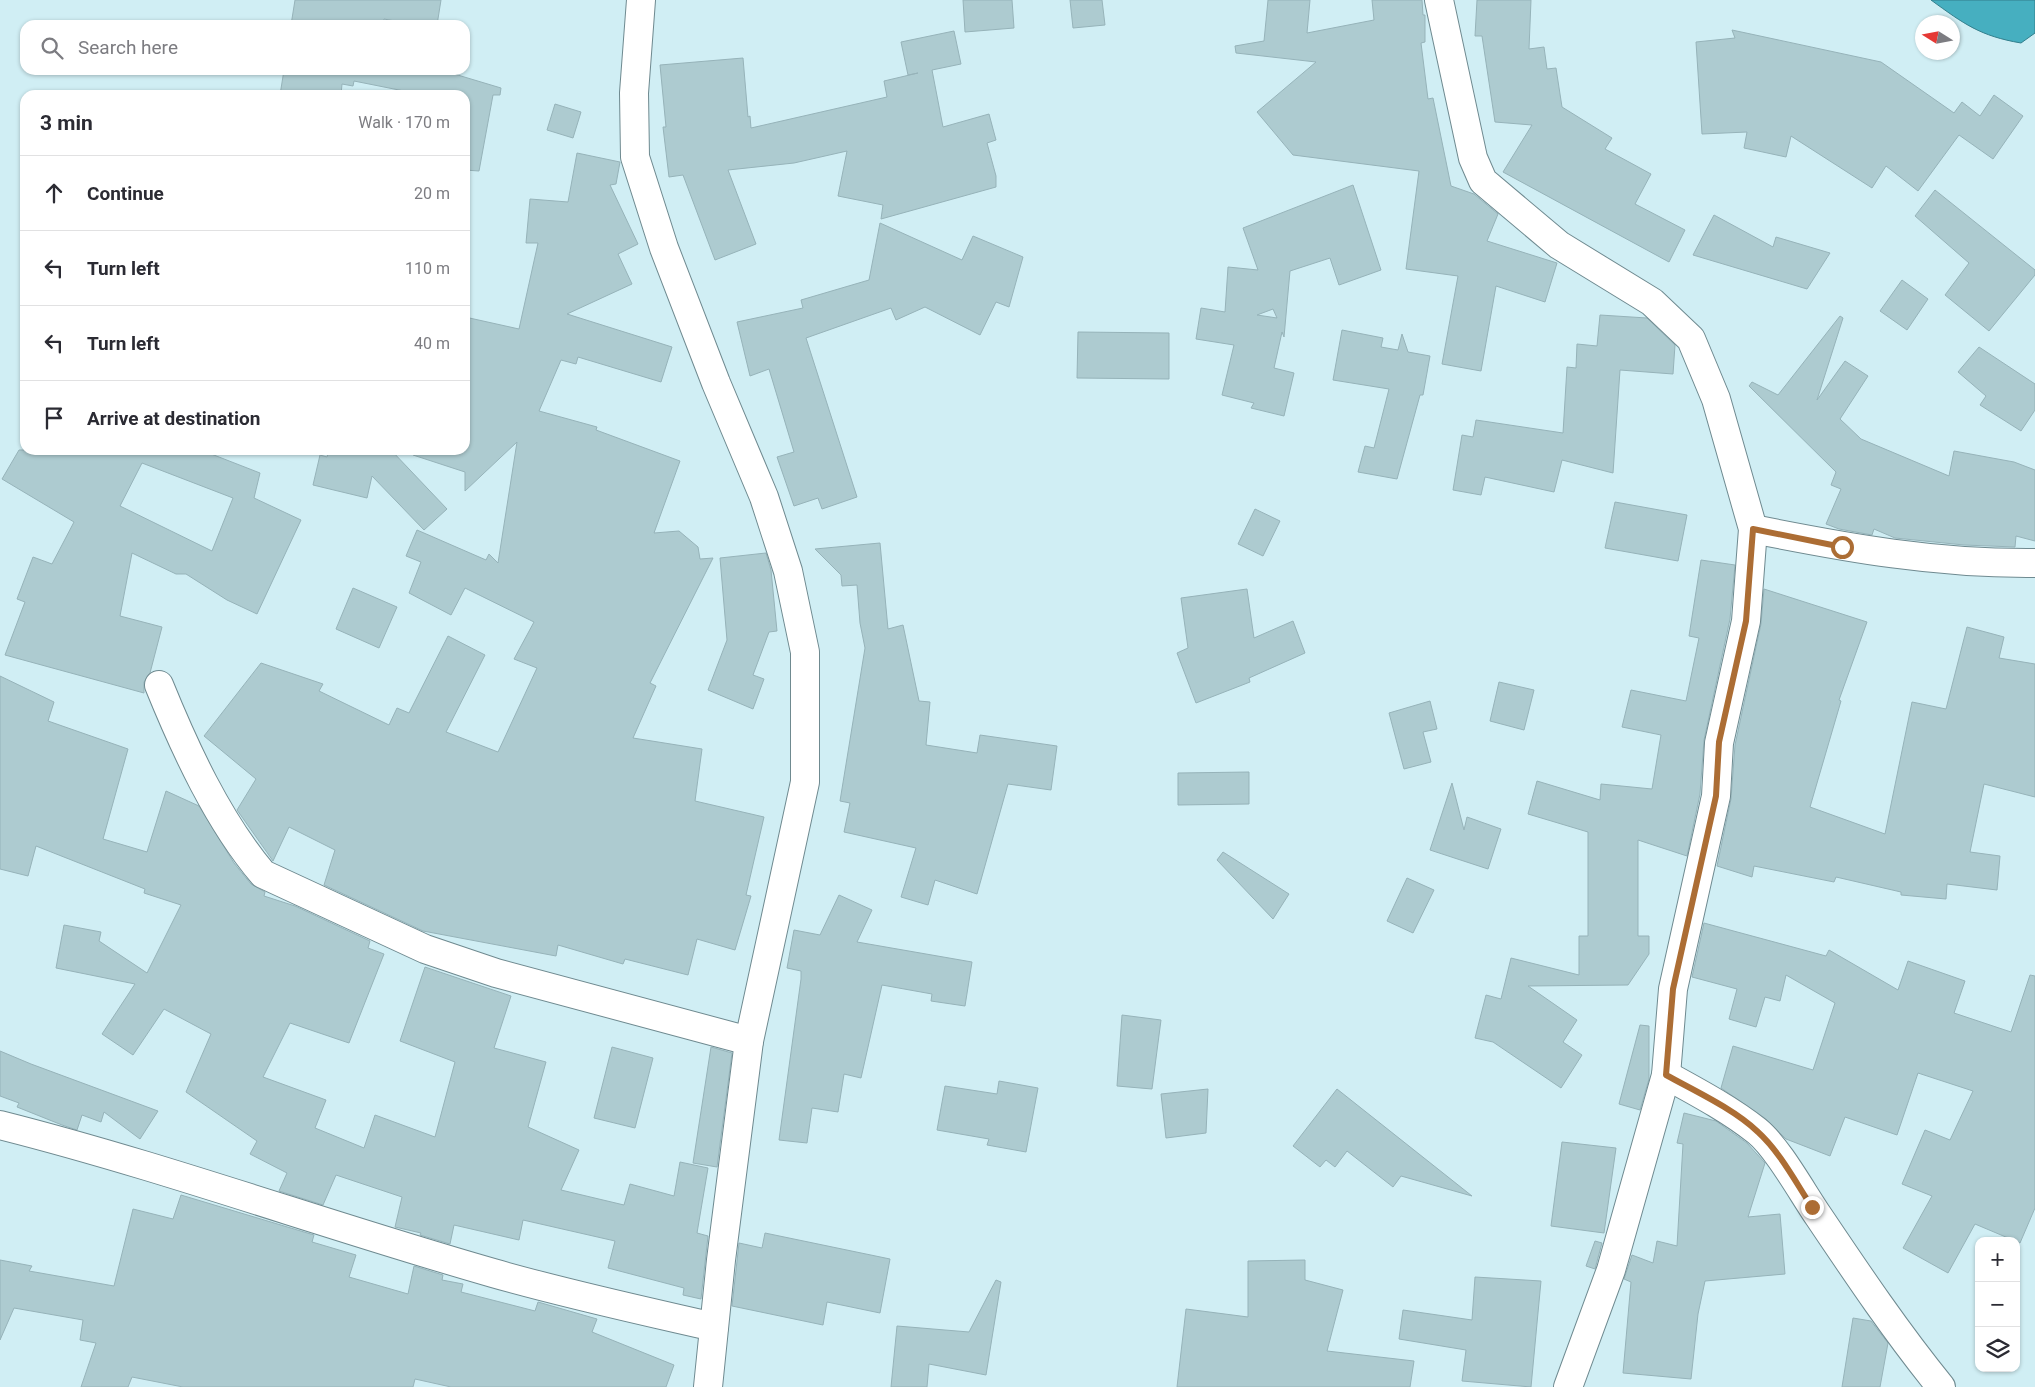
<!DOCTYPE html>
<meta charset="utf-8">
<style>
:root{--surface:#fff;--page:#f2f2f3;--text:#2b2b33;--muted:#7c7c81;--line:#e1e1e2}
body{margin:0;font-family:Roboto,sans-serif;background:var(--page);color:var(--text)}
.controls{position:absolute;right:15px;bottom:15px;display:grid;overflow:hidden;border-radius:10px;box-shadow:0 1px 4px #0004}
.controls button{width:45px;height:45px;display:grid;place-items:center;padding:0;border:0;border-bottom:1px solid var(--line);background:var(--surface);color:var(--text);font:25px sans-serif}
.compass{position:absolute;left:1915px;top:15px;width:45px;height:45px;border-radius:50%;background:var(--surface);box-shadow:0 1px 4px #0004;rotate:281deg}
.stop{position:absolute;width:15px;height:15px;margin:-11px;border:4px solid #ac6d34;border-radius:50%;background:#fff}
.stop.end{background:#ac6d34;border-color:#fff;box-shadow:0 1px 5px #0008}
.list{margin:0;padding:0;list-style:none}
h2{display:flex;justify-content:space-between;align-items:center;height:65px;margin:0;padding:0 20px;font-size:21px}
h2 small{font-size:16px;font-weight:400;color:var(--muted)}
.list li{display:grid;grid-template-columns:32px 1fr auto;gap:15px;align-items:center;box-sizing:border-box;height:75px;padding:0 20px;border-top:1px solid var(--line)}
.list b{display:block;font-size:19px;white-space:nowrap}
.list em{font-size:16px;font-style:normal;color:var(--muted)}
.icon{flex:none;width:28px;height:28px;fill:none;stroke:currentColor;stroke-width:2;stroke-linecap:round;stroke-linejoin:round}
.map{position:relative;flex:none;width:2035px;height:1387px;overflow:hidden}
.search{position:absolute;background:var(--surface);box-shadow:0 1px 4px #0004;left:20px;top:20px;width:450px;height:55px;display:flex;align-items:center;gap:12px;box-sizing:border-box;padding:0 18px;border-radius:15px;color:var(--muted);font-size:19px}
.panel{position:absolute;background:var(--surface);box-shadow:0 1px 4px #0004;left:20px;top:90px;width:450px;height:365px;border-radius:15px}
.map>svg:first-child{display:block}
.water{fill:#46afc0;stroke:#337f8c}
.building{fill:#adcbd0;stroke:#96b3b9;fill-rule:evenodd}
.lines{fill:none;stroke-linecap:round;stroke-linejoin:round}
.minor-casing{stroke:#6f8a90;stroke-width:30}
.minor{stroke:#fff;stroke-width:28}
.route{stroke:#ac6d34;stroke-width:6}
</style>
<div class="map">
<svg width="2035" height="1387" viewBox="0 0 2035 1387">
<rect width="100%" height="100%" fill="#d0eef4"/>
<path class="water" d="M1931,0H2035V33L2021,43C1980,36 1964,24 1931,0Z"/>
<g class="building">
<path d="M295,0H441L437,25H416L384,19L383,25H291Z"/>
<path d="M963,0H1012L1014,28L965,32Z"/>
<path d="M1070,0H1102L1105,25L1073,28Z"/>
<path d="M1268,0H1310L1307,33L1374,20L1372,0H1422L1423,15H1425V42L1421,43L1428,99L1433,98L1451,186L1474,194L1498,214L1487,241L1557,263L1545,302L1496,286L1481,371L1442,364L1458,276L1406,269L1419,171L1293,155L1257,112L1316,62L1236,53L1235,46L1264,41Z"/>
<path d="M1477,0H1531L1529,49L1544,47L1547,69L1556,68L1562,107L1612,138L1605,149L1651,174L1635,204L1685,230L1669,262L1503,172L1532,125L1495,122L1482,36H1475Z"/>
<path d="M1732,30L1881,62L1954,113L1962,102L1980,116L1994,95L2023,116L1993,159L1959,135L1918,191L1886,166L1872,188L1791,136L1786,157L1744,148L1747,132L1702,134L1696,42L1735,38Z"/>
<path d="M954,31L961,64L932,70L943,127L989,114L996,140L987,143L996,176V187L881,219L883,205L838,196L847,151L794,163L728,170L756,244L715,260L683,175L669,177L663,127H666L660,65L743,58L748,117L750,116L751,128L887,97L884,81L918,73L908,75L901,42Z"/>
<path d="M284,70H441L501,88L500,95H493L479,171L465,170V95H424L354,81L353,86L342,84L341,95H280Z"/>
<path d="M555,104L581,112L573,138L547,130Z"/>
<path d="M577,153L620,162L616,184L610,185L638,244L618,254L632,284L567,314L672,347L661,382L578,357L576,364L561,360L539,411L597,427L596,430L680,461L654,533L679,531L698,547L700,559L713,558L650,683L656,686L633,738L702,749L695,801L764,817L746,895L751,896L735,950L697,939L688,975L625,959L623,964L558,945L556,956L423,931L324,885L335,850L289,827L273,861L237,810L256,779L204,736L261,663L323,684L319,691L389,725L397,708L409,713L448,636L485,655L446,732L498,752L537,668L514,659L534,622L465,588L451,615L409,593L421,562L406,556L417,530L486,560L489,554L498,563L517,442L465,491V472L413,455L414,450H465V317L519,329L538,243H526L530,199L568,202Z"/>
<path d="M1353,185L1381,270L1339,285L1330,258L1290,271L1284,337L1282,332L1274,368L1294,373L1284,416L1251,408L1254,403L1222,395L1234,345L1196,339L1201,308L1225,312L1228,267L1258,270L1243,228ZM1273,309L1277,318L1257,315Z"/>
<path d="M1935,190L2035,270V275L1989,331L1945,295L1969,263L1915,216Z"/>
<path d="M1714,215L1773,247L1776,237L1830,253L1807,289L1693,255Z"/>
<path d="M880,223L962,260L973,236L1023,257L1009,307L996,302L980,335L925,307L896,320L891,308L806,338L857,497L822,509L818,498L794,506L777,457L794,452L769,369L750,376L737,322L803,308L801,300L869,280Z"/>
<path d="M1902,280L1928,299L1907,330L1880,311Z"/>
<path d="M1600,315L1647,318L1675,345L1673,374L1620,370L1613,473L1562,460L1554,492L1485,477L1481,495L1453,490L1462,435L1473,437L1476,420L1563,433L1567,367L1576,368L1577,344L1597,346Z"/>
<path d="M1840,316L1843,318L1817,400L1845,361L1868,376L1840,419L1861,439L1949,476L1954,451L2014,462L2035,470V541L2016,536L2015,547L1964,545L1895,538L1874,529L1872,535L1839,529L1826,524L1841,489L1831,485L1836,472L1749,386L1752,382L1778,395Z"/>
<path d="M1342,330L1383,338L1381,347L1398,350L1402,334L1408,352L1430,356L1423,395H1420L1397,479L1358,472L1365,446L1374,448L1389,389L1333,380Z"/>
<path d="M1078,332L1169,333V379L1077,378Z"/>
<path d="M1979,347L2035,384V410L2021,431L1980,405L1986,396L1958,372Z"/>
<path d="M19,450H201L260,473L254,498L301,520L257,614L227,600L186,574H176L132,553L120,616L162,627L150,673L144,682V693L5,655L25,602L17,599L33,557L52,564L74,522L2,479ZM142,463L233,498L212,551L120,506Z"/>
<path d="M329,450H391L447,509L424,530L372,476L367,498L313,485L320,455L327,457Z"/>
<path d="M1615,502L1687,515L1678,561L1605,548Z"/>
<path d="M1255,509L1280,521L1263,556L1238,544Z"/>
<path d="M880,543L888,629L903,625L919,701L930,702L926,745L977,753L980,735L1057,746L1051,790L1008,784L977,894L935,880L928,905L901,897L916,848L844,832L850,803L840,801L865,648L860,623L857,585L842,586L841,575L815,549Z"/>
<path d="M766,553L771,570L777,631L769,632L753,675L764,679L753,709L708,690L727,640L720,558Z"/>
<path d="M1701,560L1735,565L1730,619L1704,740L1700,794L1687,856L1638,840V936H1649V954L1628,985L1528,986L1577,1020L1563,1042L1582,1055L1561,1088L1493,1042L1475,1038L1486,995L1501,999L1511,958L1579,975V936H1588V832L1528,814L1537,781L1600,800L1601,784L1652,789L1661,735L1622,727L1631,690L1686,701L1699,638L1689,636Z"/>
<path d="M353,588L397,607L379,648L336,629Z"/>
<path d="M1247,589L1254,638L1293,621L1305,653L1249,678L1250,682L1196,703L1177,653L1188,648L1181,598Z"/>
<path d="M1764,589L1867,622L1839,700L1841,701L1810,807L1885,834L1912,702L1946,709L1967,627L2004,637L1999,658L2035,664V797L1984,784L1970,852L2000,856L1997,890L1947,884L1946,899L1901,895V892L1836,877L1834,882L1754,866L1752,877L1717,866L1731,799L1735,745L1761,624Z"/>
<path d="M0,676L54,702L48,721L128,749L103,839L147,852L166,791L199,806L234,863L251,884L265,892L264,896L295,906L370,941L368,948L384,954L349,1043L290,1023L263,1077L326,1100L315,1128L364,1148L375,1115L435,1137L455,1062L400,1041L425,967L511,996L494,1048L546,1062L528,1127L579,1150L561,1190L624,1205L630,1184L674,1196L680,1162L708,1168L697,1233L708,1236L701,1299L683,1295L684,1288L608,1268L615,1241L523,1220L519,1240L454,1225L450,1244L420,1235L421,1233L395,1227L402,1197L336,1175L323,1205L279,1191L287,1173L250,1154L257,1141L186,1092L211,1034L164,1009L133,1055L102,1034L135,984L56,968L64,925L101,932L99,941L147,973L181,905L144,893L145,889L36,846L28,876L0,869Z"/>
<path d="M1499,682L1534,690L1524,730L1490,721Z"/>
<path d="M1430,701L1437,729L1423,732L1431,762L1404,769L1389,713Z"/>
<path d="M1249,772V804L1178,805V773Z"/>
<path d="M1452,783L1464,830L1467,817L1501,829L1488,869L1430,850Z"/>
<path d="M1223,852L1289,894L1273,919L1217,860Z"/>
<path d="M1407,878L1434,890L1413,933L1387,921Z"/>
<path d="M839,895L872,910L857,942L972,962L965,1006L931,1001L932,994L882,985L861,1078L844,1074L838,1112L812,1108L807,1143L779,1140L801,979V971L787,968L794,930L820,935Z"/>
<path d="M1704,923L1826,956L1829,950L1898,990L1908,961L1965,981L1954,1013L2011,1032L2030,975L2035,976V1208L2020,1243L1975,1224L1948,1273L1903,1248L1932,1196L1902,1184L1925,1130L1950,1140L1973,1091L1918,1073L1897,1135L1845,1117L1830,1156L1786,1139L1766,1119L1721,1088L1733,1046L1813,1070L1835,1003L1786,975L1780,1001L1765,997L1756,1027L1729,1019L1737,989L1692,977Z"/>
<path d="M1122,1015L1161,1020L1152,1089L1117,1086Z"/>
<path d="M1640,1025L1649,1026V1079L1640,1110L1619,1104Z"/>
<path d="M612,1047L653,1058L635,1128L594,1118Z"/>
<path d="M711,1047L732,1053L717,1167L693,1163Z"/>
<path d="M0,1051L31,1064L158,1111L140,1139L104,1112L101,1122L82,1115L77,1130L62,1125L17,1107L19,1103L0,1096Z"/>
<path d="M999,1081L1038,1088L1026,1152L987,1145L989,1139L937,1130L945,1086L997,1094Z"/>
<path d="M1208,1089L1206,1133L1166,1138L1161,1094Z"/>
<path d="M1337,1089L1472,1196L1401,1176L1393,1187L1347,1151L1335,1167L1326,1160L1320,1167L1293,1146Z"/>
<path d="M1684,1113L1716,1121L1747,1143L1765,1163L1748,1217L1780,1214L1785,1274L1705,1281L1698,1314L1691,1379L1623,1373L1631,1282L1624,1279L1632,1255L1653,1263L1657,1241L1677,1246L1683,1144L1677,1143Z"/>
<path d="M1562,1142L1616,1148L1604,1233L1551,1226Z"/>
<path d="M181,1195L314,1235L312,1242L356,1255L349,1277L408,1294L414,1266L443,1275L442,1280L463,1284L461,1292L535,1311L538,1302L597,1319L592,1332L674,1365L666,1387H451L415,1379L413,1387H183L132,1377L128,1387H81L96,1343L80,1340L83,1320L14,1308L0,1340V1260L32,1266L29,1271L114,1286L133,1209L173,1219Z"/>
<path d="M765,1233L890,1259L880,1313L827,1302L823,1325L732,1306L739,1243L762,1248Z"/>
<path d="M1595,1241L1602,1243L1595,1269L1586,1266Z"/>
<path d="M1305,1260V1280L1343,1290L1327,1351L1414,1361L1410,1387H1177L1186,1309L1248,1317V1261Z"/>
<path d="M1475,1277L1541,1281L1531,1387L1462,1381L1466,1350L1399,1339L1403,1310L1472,1320Z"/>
<path d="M996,1280L1001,1282L986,1375L929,1364L927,1387H891L897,1326L969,1332Z"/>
<path d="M1853,1318L1871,1321L1888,1343L1880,1387H1842Z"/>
</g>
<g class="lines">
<defs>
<g id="minor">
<path d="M641,0L634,93L635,157L664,248L716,383L764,497L788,571L805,652V782L749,1041L721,1260L708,1387"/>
<path d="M1439,0L1473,158L1483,181L1559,245L1652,302L1691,339L1716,399L1753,529L1746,621L1719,743L1716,796L1673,989L1666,1075L1611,1270L1568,1387"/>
<path d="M1753,529C1848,548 1937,564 2035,563"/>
<path d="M159,685C185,749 218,821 263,874L425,949L496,973L749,1041"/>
<path d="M1666,1075C1697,1092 1729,1109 1757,1131C1778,1148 1803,1194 1819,1217C1858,1275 1897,1333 1941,1387"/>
<path d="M0,1125C166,1167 328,1226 493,1273C566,1294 640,1310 714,1327"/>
</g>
</defs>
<use href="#minor" class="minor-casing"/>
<use href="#minor" class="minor"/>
</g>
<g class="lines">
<path class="route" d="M1812,1207C1796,1183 1780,1152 1758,1132C1734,1109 1695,1091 1666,1075L1673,989L1716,796L1719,742L1746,621L1753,529L1842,547"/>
</g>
</svg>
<div class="controls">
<button>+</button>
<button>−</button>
<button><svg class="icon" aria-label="layers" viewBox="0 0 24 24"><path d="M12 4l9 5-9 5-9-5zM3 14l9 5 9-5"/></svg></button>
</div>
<svg class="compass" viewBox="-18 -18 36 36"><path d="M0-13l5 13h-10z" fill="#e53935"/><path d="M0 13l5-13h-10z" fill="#7c7c81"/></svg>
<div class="stop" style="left:1842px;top:547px"></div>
<div class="stop end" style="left:1812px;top:1207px"></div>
<div class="search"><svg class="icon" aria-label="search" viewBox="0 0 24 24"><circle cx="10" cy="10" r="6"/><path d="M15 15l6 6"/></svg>Search here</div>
<section class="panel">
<h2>3 min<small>Walk · 170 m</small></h2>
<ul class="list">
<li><svg class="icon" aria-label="ahead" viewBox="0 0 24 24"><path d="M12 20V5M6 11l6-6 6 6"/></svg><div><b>Continue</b></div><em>20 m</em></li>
<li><svg class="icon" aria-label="left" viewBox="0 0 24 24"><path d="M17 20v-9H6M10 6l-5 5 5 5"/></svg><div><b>Turn left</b></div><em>110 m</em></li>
<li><svg class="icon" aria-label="left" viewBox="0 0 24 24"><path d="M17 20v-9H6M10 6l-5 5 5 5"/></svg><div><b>Turn left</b></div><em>40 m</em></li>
<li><svg class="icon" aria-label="arrive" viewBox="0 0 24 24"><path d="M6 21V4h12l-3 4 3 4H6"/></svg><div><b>Arrive at destination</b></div></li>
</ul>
</section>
</div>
